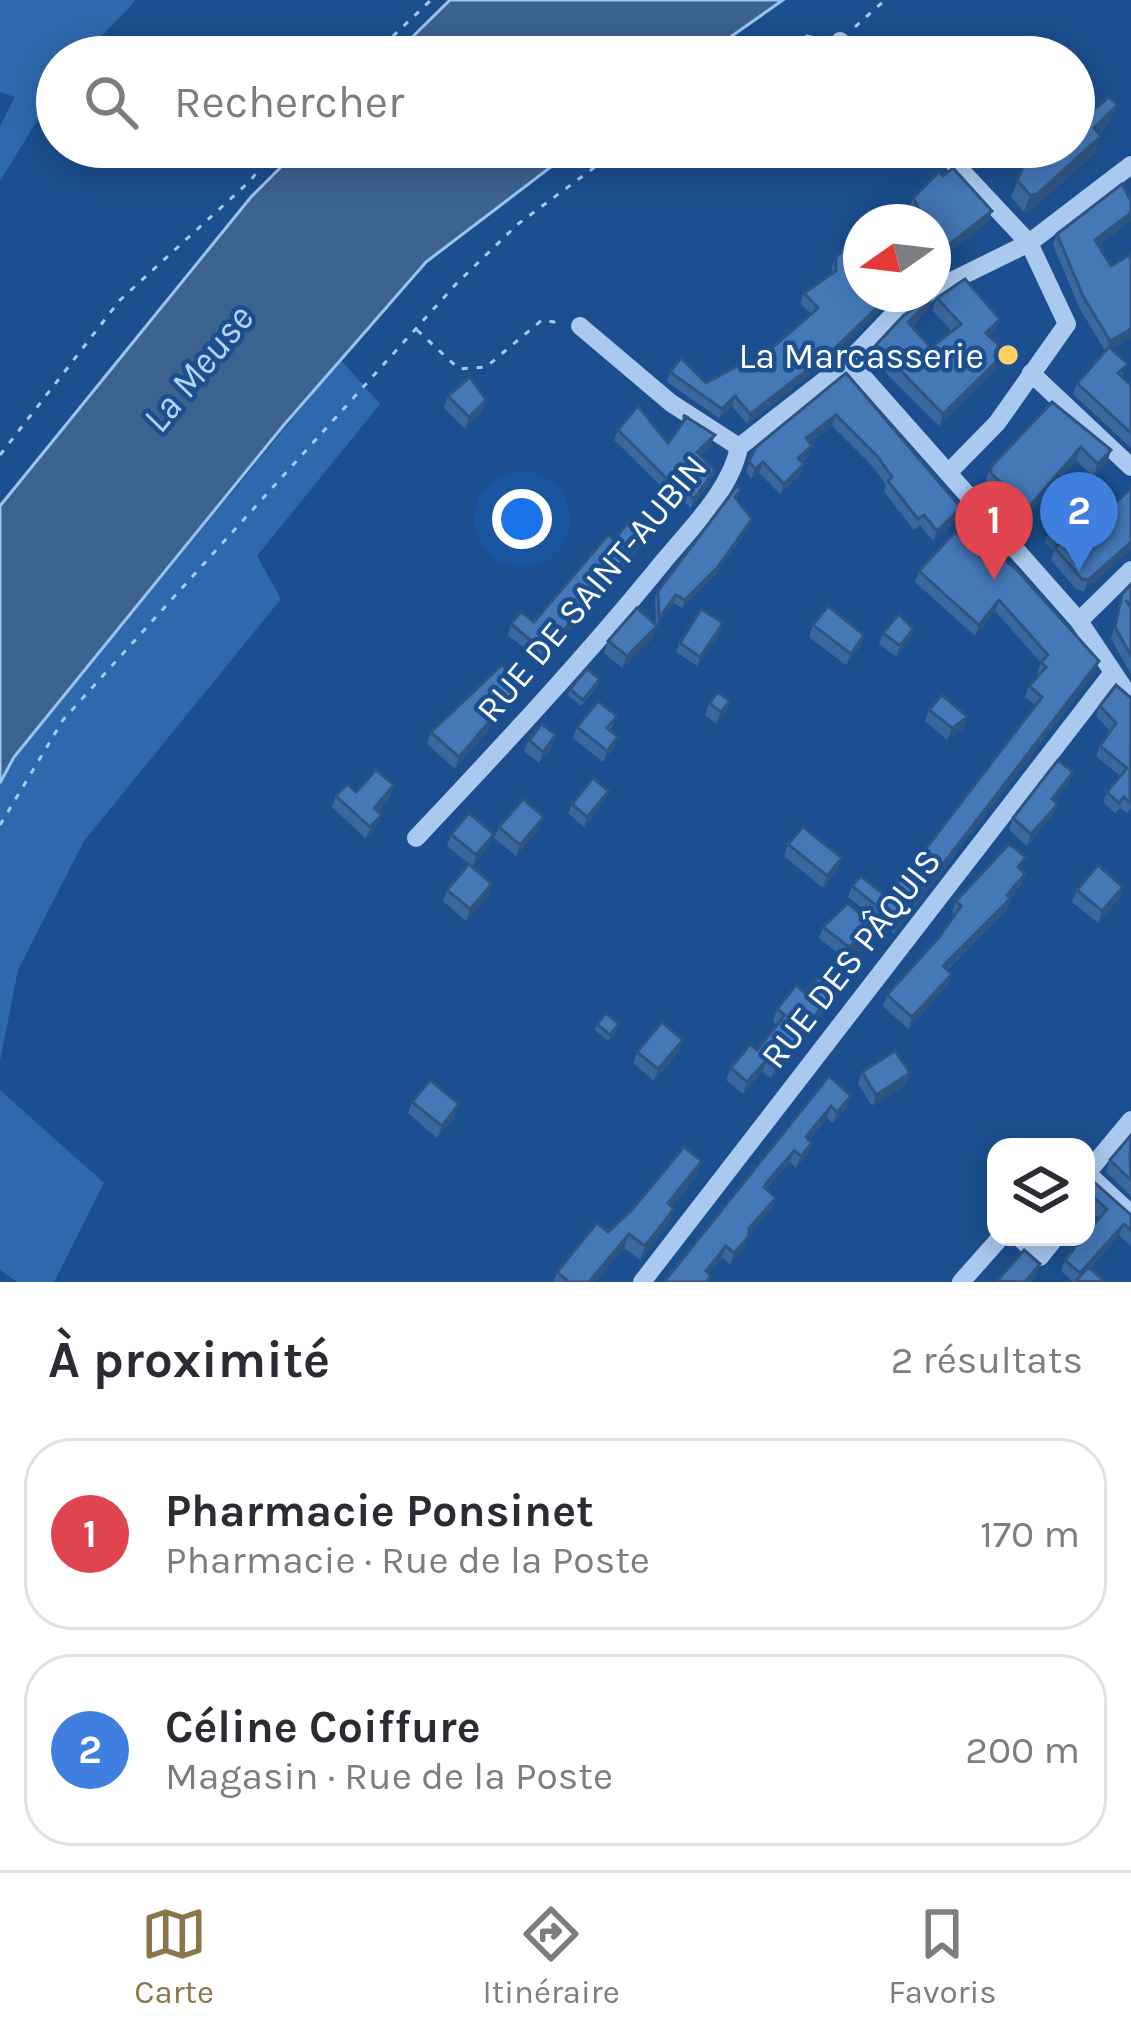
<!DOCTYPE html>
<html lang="fr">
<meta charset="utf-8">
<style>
:root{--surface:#fff;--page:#f2f2f3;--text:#2b2b33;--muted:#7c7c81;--line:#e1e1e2;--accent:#8a764a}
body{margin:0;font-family:Karla,sans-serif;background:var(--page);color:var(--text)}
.controls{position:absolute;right:36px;bottom:36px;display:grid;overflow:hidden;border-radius:24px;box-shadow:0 6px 30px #0003}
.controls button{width:108px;height:108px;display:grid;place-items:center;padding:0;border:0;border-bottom:3px solid var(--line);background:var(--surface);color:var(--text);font:60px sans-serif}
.compass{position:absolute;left:843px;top:204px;width:108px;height:108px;border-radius:50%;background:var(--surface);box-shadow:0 6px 30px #0003;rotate:256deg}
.you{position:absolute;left:522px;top:519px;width:42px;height:42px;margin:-30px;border:9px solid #fff;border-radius:50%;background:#1a73e8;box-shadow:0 0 0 18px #1a73e833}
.badge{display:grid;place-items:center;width:78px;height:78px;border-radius:50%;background:var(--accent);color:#fff;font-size:39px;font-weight:700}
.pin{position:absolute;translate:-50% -99px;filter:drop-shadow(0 3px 6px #0008)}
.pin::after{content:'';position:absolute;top:63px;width:42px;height:36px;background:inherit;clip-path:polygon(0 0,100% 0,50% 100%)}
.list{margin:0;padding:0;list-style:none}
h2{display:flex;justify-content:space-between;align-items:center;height:156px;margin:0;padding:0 48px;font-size:51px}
h2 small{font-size:39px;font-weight:400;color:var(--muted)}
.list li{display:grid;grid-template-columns:78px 1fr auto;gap:36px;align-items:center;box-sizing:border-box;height:192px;margin:0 24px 24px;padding:0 24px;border:3px solid var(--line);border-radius:48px}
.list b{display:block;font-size:45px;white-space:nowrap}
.list p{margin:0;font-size:39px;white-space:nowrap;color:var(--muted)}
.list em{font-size:39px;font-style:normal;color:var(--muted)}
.icon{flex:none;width:66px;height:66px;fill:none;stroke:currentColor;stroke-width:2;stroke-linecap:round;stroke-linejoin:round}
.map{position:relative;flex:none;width:1131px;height:1282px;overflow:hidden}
.search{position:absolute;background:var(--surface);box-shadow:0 6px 30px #0003;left:36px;right:36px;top:36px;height:132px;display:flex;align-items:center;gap:30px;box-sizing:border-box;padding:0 42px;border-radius:66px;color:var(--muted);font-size:45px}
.sheet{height:588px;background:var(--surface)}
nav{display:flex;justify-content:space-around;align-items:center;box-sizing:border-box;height:168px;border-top:3px solid var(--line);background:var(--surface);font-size:33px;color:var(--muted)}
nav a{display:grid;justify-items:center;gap:6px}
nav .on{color:var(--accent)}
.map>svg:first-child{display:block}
.green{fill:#2e69ad}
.water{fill:#3c6290;stroke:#9cc4f0;stroke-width:3}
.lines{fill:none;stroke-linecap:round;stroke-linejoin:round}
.path{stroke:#a9c9ee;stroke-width:3;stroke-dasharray:6 9;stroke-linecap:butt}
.minor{stroke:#a9c9ee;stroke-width:18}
.wall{fill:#3a679d}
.shaded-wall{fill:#305480}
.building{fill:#4478b7;stroke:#305480;stroke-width:3}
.poi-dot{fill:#ffd166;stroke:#1b4f8f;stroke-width:4.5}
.labels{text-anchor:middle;stroke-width:9;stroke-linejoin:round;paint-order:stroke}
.poi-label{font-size:36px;fill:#fff;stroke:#1b4f8f;text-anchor:end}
.street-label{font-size:36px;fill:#fff;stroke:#1b4f8f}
.water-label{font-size:39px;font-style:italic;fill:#b5d3f5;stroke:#1b4f8f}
</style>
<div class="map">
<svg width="1131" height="1282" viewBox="0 0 1131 1282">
<rect width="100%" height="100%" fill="#1b4f8f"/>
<g class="green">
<path d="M0,0H136L82,57H57V89L0,181V126L15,97L0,92Z"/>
<path d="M341,360L380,404L257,556L281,599L84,841L18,970L0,1061V783L14,757Z"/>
<path d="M0,1090L104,1183L54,1282H17L0,1270Z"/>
</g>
<g class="water">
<path d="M450,0H783L702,57H392Z"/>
<path d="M301,147H577L426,262L283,426L14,757L0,783V506L251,197Z"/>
</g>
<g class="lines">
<g class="path">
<path d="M855,27L885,0"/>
<path d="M371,57L431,0"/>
<path d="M766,57L806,36L821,39"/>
<path d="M417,330L459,369L486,367L542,320L560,323"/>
<path d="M0,455L120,300L250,181L277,147"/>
<path d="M0,825L63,720L457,283L518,224L622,147"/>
</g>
<g class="minor">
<path d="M840,41L855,57"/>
<path d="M939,147L1029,243L1067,324L997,423L949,472"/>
<path d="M933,290L1029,243L1131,165"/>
<path d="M580,326L671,403L739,447"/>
<path d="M849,361L1079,621L1131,699"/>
<path d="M1031,373L1131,467"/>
<path d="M1079,621L1131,570"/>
<path d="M416,838C501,748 585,658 663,562C690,529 731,490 739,447L849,361L891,317L927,294"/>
<path d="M1131,1120L1087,1173L1131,1214"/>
<path d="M1019,1237L1040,1257L1052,1242"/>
<path d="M642,1282L1111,675"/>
<path d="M961,1282L1001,1237"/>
</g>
</g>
<g class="wall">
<path d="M1085,117L1110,122L1100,133L1095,153L1030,211L1024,212L1011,197L1023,168L1019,162L1024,147H1074Z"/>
<path d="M943,176L992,211L988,222L938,261L933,253V222H916L909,209L913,198Z"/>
<path d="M1057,234L1098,246L1111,266L1131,254V338L1112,349L1124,376L1122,377L1131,385V448L1073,394L1077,383L1105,351L1079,307L1053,245Z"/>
<path d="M845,249L828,360L747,424L732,406L719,418L667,382L670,372L706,383L749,368L811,314L800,303L804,293L832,273V266L836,257Z"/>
<path d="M933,297L928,309L912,326L931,348L952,331L932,310L937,298L1000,319L995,331L990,336L1002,364L939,426L871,358L876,345Z"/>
<path d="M846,373L961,508L957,519L933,541L920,525L914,530L884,492L886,485L873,467L832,426L810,442L812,446L809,456L802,462L800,475L780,494L759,473L751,479L746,471L756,447Z"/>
<path d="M448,396L486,400L481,412L465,429L444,408Z"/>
<path d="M1052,402L1107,463L1093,477L1076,460L1023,520L987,486L986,479L991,467Z"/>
<path d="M683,415L711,445L700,455L711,480L691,508L681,500L679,504L614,440L618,430L668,443L681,425Z"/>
<path d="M1131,488L1084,591L1077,590L1051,560L1054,551L1045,543L1049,531L1102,516Z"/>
<path d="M741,489L736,499L752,519L749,527L714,576L682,608L674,603L656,625L653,638L622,668L604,653L608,641L656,625L655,599L658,591Z"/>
<path d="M615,540L642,545L542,662L508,635L511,624L534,622Z"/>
<path d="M989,564L1099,661L1095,672L894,934L848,897L852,886L886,896L914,864L1035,705L1025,697L1029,686L1039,675L1037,673L1041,663L995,611L975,636L915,582L919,571Z"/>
<path d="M1131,584V674L1111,639L1122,594Z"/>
<path d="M723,623L720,633L697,666L676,652L680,643Z"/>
<path d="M813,625L864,635L860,646L846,665L809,637Z"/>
<path d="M913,629L909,641L896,657L879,644L883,633Z"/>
<path d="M600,679L598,685L581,706L568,695L570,689Z"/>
<path d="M522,683L518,695L455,769L427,744L431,732Z"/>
<path d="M1116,685L1131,808L1127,813L1120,808L1115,813L1103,802L1107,792L1120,776L1096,756L1100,746L1110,731L1096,716L1100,706Z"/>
<path d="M730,701L726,713L716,724L705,715L709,703Z"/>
<path d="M929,710L968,717L963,729L947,740L925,721Z"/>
<path d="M617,716L610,730L614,748L603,762L573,738L577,727Z"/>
<path d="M556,735L552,747L539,763L524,751L529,740Z"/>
<path d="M1069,784L1055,801L1053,815L1027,846L1009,830L1013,818Z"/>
<path d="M394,785L390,797L378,811L377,826L366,839L332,807L336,796Z"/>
<path d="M609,791L605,800L584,827L568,813L572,804Z"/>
<path d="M499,827L539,829L516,856L494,838Z"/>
<path d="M451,834H494L489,846L472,866L488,896L466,921L443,901L447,890L469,864L447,846Z"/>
<path d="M788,844L842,858L837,869L823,888L784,856Z"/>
<path d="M1022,868L1021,870L1025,874L1021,885L1011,897L1007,909L947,970L952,974L948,985L908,1029L883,1006L887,995L940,936L955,915L952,912L956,901Z"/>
<path d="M1123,887L1119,899L1098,923L1072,902L1077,890Z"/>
<path d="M823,927L867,934L862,951L854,950L845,959L819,938Z"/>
<path d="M838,981L828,1005L771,1078L762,1072L743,1094L726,1080L731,1068L757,1050L777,1025L773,1021L777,1009L804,992Z"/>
<path d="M597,1024L617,1030L608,1041L595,1030Z"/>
<path d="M683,1040L679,1051L654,1081L633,1063L637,1052Z"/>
<path d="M862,1072L910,1073L905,1085L872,1106L858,1083Z"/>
<path d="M829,1076L847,1107L833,1123L827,1118L809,1140L812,1143L808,1154L796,1168L790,1162L766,1189L776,1198L771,1209L749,1234L745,1247L730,1264L722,1257L709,1274L711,1276L708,1282H664Z"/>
<path d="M412,1102L455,1116L437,1138L408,1113Z"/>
<path d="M1131,1135V1196L1106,1172L1110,1160Z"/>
<path d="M702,1161L697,1175L671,1207L674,1209L669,1223L640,1260L624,1248L595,1282H553L557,1272Z"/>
<path d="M1086,1192L1131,1215V1246L1119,1235L1089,1269L1103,1282H1073L1061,1271L1065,1260L1099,1218L1086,1206Z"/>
</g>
<g class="shaded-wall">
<path d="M1117,105L1110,122L1088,145L1094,128Z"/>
<path d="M1101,136L1095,153L1030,211L1024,212L1030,195Z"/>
<path d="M992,211L988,222L938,261L942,250Z"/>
<path d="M1131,213V221L1091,252L1095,240Z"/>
<path d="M891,294H897L828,360L747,424L750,414Z"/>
<path d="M933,297L928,309L903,334L908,322Z"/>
<path d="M1000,319L995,331L982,345L986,333Z"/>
<path d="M1131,329V338L1106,353L1110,341Z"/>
<path d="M1006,352L1002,364L939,426L943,414Z"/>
<path d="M735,396L732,406L719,418L722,409Z"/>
<path d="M486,400L481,412L465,429L469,417Z"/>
<path d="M836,415L832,426L802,448L806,438Z"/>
<path d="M715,435L711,445L693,461L697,452Z"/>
<path d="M812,446L809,456L794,468L798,458Z"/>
<path d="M1081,447L1076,460L1023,520L1028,508Z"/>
<path d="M1111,450L1107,463L1093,477L1098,464Z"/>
<path d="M763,462L759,473L751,479L755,469Z"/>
<path d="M804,464L800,475L780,494L784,484Z"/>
<path d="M715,470L711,480L691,508L694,499Z"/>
<path d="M961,508L957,519L933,541L937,531Z"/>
<path d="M752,519L749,527L714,576L682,608L685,600Z"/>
<path d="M646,534L642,545L542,662L545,652Z"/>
<path d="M1131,542V550L1084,591L1088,580Z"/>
<path d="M676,595L674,603L656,626L659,618Z"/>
<path d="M999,600L995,611L975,636L979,625Z"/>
<path d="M723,623L720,633L697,666L700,657Z"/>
<path d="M657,626L653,638L622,668L627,656Z"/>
<path d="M913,629L909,641L896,657L900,646Z"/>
<path d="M864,635L860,646L846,665L851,654Z"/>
<path d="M1099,661L1095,672L894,934L898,923Z"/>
<path d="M522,683L518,695L455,769L459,757Z"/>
<path d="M730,701L726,713L716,724L721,712Z"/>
<path d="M968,717L963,729L947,740L952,728Z"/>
<path d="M556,735L552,747L539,763L543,752Z"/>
<path d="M618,737L614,748L603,762L607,751Z"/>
<path d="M1073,772L1069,784L1048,810L1052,799Z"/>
<path d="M394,785L390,797L370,819L374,808Z"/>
<path d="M609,791L605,800L584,827L587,817Z"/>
<path d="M1058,804L1053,815L1027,846L1031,834Z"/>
<path d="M382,815L377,826L366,839L370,827Z"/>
<path d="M544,817L539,829L516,856L520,845Z"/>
<path d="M494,834L489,846L472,867L476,855Z"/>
<path d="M842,858L837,869L823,888L827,876Z"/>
<path d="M1025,874L1021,885L1003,906L1007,895Z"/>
<path d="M492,884L488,896L466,921L470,909Z"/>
<path d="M1123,887L1119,899L1098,923L1102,911Z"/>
<path d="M1011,898L1007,909L939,977L943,966Z"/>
<path d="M871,923L863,939H866L862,951L854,950L845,959L849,947Z"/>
<path d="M952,974L948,985L908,1029L912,1017Z"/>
<path d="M833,993L828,1005L771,1078L775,1066Z"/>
<path d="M683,1040L679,1051L654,1081L658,1069Z"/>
<path d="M767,1060L762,1072L743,1094L747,1082Z"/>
<path d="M910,1073L905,1085L872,1106L876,1095Z"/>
<path d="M851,1096L847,1107L833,1123L837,1112Z"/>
<path d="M459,1104L455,1116L437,1138L442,1126Z"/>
<path d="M831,1106L827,1118L802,1149L806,1137Z"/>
<path d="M812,1143L808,1154L796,1168L801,1156Z"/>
<path d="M794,1151L790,1162L764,1191V1187Z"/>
<path d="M702,1161L697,1175L663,1217L668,1203Z"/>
<path d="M776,1198L771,1209L745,1240L749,1228Z"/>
<path d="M674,1209L669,1223L640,1260L645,1246Z"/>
<path d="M1124,1224L1119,1235L1076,1282L1080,1273Z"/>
<path d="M629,1234L624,1248L595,1282H589Z"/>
<path d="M749,1236L745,1247L730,1264L734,1253Z"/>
<path d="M726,1246L722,1257L702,1282L706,1271Z"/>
<path d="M1040,1264L1036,1276L1031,1282H1025Z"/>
</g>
<g class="building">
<path d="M1109,97L1117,105L1094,128L1101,136L1037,194L1030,195L1017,180L1030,153L1026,147H1074V115L1079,111L1085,117Z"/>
<path d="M953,168L992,211L942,250L933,235V222H926L913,198L939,172L943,176Z"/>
<path d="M1122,184L1131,201V213L1095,240L1111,266L1131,254V329L1110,341L1083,296L1057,234Z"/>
<path d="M845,249L852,258L861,256V294H891L832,351L750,414L735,396L722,409L670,372L681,358L706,383L745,362L749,368L818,308L804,293L836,271V257Z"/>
<path d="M965,279L1000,319L986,333L1006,352L943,414L876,345L904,315L933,297L908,322L931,348L961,324L937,298Z"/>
<path d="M1109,347L1128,364L1118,373L1131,385V433L1077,383Z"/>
<path d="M846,373L961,508L937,531L924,515L918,519L888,481L892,477L877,456L836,415L806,438L812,446L798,458L804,464L784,484L763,462L755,469L749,461L756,447Z"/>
<path d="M470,377L486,400L469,417L448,396Z"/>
<path d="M1052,402L1111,450L1098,464L1081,447L1028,508L991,473V467Z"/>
<path d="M638,406L668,443L687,417L683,415L715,435L697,452L715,470L694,499L685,490L682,494L618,430Z"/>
<path d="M737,486L741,489L735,497L752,519L717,568L685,600L676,595L659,618L658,591Z"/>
<path d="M1131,488V542L1088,580L1082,579L1055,548L1061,542L1049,531L1083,496L1102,516Z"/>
<path d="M628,522L646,534L545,652L511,624L521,612L534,622L608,535L615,540Z"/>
<path d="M955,532L989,564L997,554L1016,569L1099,661L898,923L852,886L861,876L886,896L914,864L1042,697L1029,686L1046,667L1041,662L1048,655L999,600L979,625L919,571Z"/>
<path d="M1131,584V603L1127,602L1131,608V656L1115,627L1122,594Z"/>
<path d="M828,606L864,635L851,654L813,625Z"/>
<path d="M637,608L657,626L627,656L608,641Z"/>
<path d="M701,609L723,623L700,657L680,643Z"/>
<path d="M899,614L913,629L900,646L883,633Z"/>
<path d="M502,665L522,683L459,757L431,732Z"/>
<path d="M587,669L600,679L583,700L570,689Z"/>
<path d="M1116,685L1131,698L1130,803L1124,797L1119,803L1107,792L1127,768L1100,746L1116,723L1100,706Z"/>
<path d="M718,692L730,701L721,712L709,703Z"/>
<path d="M942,695L968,717L952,728L929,710Z"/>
<path d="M598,701L617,716L607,728L618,737L607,751L577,727Z"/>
<path d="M542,724L556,735L543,752L529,740Z"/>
<path d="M1058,760L1073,772L1052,799L1058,804L1031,834L1013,818Z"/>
<path d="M376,770L394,785L374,808L382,815L370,827L336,796L347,784L356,792Z"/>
<path d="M593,778L609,791L587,817L572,804Z"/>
<path d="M523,799L544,817L520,845L499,827Z"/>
<path d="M469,813L494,834L476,855L451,834Z"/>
<path d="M803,827L842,858L827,876L788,844Z"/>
<path d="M1009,844L1026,857L1018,867L1025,874L1007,895L1011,898L943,966L952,974L912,1017L887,995L940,936L961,906L956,901Z"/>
<path d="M469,864L492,884L470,909L447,890Z"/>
<path d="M1098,865L1123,887L1102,911L1077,890Z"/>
<path d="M848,903L871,923L863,932L866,939H858L849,947L823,927Z"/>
<path d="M826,971L838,981L833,993L775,1066L767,1060L747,1082L731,1068L750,1044L757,1050L785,1015L777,1009L796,985L804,992Z"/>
<path d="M606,1013L619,1024L610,1035L597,1024Z"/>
<path d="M662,1022L683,1040L658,1069L637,1052Z"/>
<path d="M895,1051L910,1073L876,1095L862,1072Z"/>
<path d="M829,1076L851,1096L837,1112L831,1106L806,1137L812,1143L801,1156L794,1151L769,1180L764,1187L776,1198L749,1228V1236L734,1253L726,1246L706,1271L711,1276L706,1282H664Z"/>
<path d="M430,1080L459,1104L442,1126L412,1102Z"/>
<path d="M1131,1135L1130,1158L1131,1180L1110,1160Z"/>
<path d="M684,1147L702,1161L668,1203L674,1209L645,1246L629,1234L589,1282H569L557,1272L597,1223L608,1232L631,1211Z"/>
<path d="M1094,1182L1131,1215V1230L1124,1224L1080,1273L1065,1260L1083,1237H1086V1234L1107,1209L1086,1191Z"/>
<path d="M1024,1250L1040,1264L1025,1282L997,1281Z"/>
<path d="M1088,1267L1103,1280L1102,1282L1076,1281Z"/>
</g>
<circle class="poi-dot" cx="1008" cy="355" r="12"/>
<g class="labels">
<g class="poi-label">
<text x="984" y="368">La Marcasserie</text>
</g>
<g class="street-label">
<text transform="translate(591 588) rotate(-50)" y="13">RUE DE SAINT-AUBIN</text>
<text transform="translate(850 958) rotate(-52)" y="13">RUE DES PÂQUIS</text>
</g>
<g class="water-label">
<text transform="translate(197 368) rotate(-51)" y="14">La Meuse</text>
</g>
</g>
</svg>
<div class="controls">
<button><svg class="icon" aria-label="layers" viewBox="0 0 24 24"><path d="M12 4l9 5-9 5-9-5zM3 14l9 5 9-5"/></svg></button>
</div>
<svg class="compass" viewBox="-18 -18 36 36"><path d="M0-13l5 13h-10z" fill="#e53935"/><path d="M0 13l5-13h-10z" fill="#7c7c81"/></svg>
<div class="you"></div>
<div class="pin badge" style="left:994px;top:580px;background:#e0444e">1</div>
<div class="pin badge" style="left:1079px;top:571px;background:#3f7fe0">2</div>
<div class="search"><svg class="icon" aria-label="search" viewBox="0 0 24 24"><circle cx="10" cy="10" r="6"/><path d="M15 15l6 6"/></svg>Rechercher</div>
</div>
<section class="sheet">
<h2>À proximité<small>2 résultats</small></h2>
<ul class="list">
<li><span class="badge" style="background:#e0444e">1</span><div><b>Pharmacie Ponsinet</b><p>Pharmacie · Rue de la Poste</p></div><em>170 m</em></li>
<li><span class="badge" style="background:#3f7fe0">2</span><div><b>Céline Coiffure</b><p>Magasin · Rue de la Poste</p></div><em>200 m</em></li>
</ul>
</section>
<nav>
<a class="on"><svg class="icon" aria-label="map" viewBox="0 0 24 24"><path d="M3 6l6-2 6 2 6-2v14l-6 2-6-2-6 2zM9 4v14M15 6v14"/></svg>Carte</a>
<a><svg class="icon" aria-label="directions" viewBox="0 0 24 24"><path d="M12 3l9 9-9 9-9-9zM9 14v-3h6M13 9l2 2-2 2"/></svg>Itinéraire</a>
<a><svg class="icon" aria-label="saved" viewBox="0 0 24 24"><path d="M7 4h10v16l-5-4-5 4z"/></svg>Favoris</a>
</nav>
